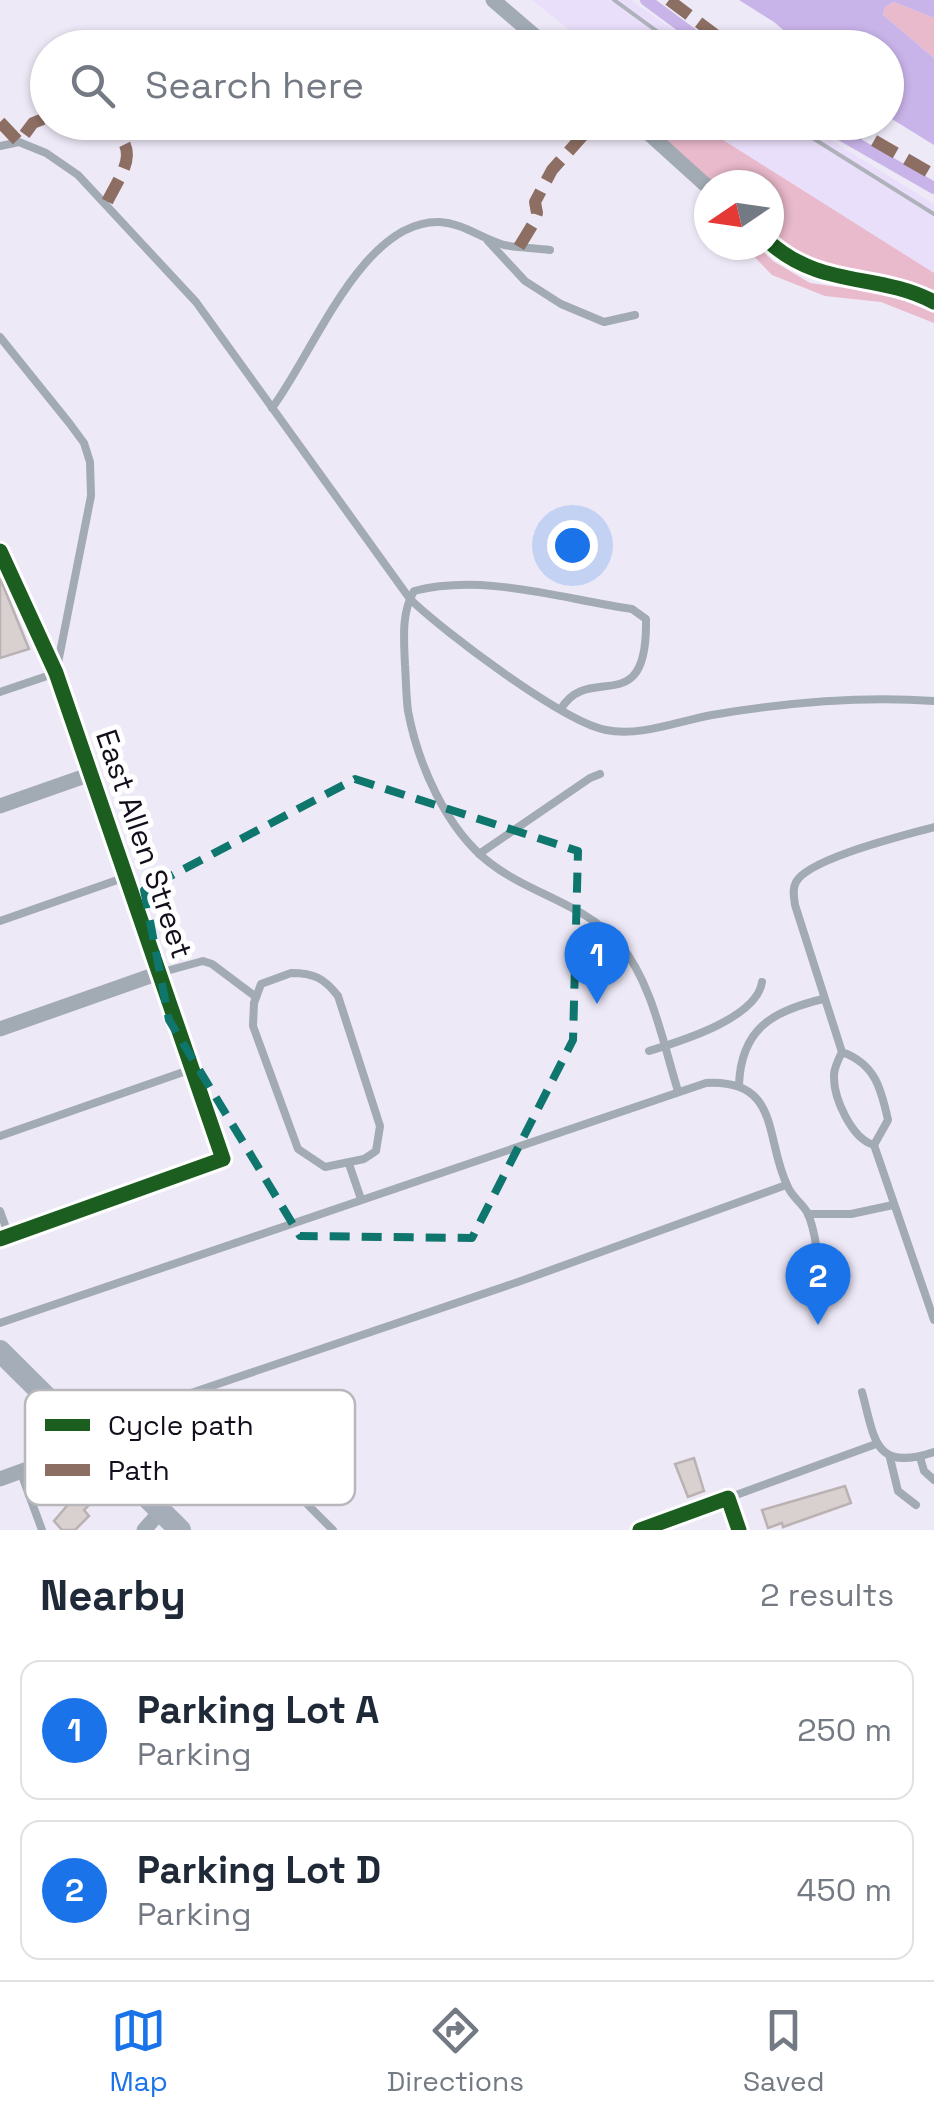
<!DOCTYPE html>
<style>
:root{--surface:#fff;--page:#f2f2f3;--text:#1f2937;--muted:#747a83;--line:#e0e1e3;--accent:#1a73e8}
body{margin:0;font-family:"Space Grotesk",sans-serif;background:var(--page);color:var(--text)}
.compass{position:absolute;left:694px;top:170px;width:90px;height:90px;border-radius:50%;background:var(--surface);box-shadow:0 2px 8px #0004;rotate:257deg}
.you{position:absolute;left:572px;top:545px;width:35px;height:35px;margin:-25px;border:8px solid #fff;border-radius:50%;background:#1a73e8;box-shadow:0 0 0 15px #1a73e833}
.badge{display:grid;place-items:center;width:65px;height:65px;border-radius:50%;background:var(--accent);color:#fff;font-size:32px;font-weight:700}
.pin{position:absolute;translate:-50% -82px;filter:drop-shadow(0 2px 5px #0008)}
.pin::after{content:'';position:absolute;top:52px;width:35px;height:30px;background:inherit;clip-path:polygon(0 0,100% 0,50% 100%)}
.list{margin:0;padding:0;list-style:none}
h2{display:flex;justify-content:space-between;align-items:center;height:130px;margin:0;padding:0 40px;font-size:42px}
h2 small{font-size:32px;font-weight:400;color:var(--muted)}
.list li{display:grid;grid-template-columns:65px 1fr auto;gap:30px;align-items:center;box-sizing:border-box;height:140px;margin:0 20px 20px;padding:0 20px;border:2px solid var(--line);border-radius:20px}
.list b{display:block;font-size:38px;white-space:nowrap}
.list p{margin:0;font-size:32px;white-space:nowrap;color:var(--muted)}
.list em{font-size:32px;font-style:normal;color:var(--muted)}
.icon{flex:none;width:55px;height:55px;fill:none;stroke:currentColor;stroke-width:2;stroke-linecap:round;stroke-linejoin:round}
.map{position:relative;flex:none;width:934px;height:1530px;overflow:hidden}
.search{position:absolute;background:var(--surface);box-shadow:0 2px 8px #0004;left:30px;right:30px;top:30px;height:110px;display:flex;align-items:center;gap:25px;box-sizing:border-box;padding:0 35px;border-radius:55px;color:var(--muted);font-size:38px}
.sheet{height:450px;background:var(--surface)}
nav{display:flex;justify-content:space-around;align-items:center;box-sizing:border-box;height:140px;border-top:2px solid var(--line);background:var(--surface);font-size:28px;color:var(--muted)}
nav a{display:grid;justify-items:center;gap:5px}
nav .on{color:var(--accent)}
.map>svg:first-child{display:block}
.built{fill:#eadffb}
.forest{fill:#e9b9cc}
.water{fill:#c9b4ea}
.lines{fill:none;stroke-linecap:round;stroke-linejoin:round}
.canal{stroke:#c9b4ea;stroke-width:12}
.building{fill:#d9d0d0;stroke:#bab1b2;stroke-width:2.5}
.lane{stroke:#a2abb4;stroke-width:8}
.street{stroke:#a2abb4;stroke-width:15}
.primary{stroke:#a5adb8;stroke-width:22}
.rail{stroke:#afb1bb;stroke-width:4}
.quiet{stroke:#8d6e63;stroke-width:12;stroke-dasharray:25 12;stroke-linecap:butt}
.cycleway-casing{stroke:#fff;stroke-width:21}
.cycleway{stroke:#1b5e20;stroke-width:15}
.marked{fill:none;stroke:#0f766e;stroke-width:8;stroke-dasharray:20 12;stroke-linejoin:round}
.labels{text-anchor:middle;stroke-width:10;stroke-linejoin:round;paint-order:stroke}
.street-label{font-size:30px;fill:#140e1c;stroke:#fff}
.key{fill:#fff;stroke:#b8b7bb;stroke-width:2.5}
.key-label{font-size:28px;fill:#140e1c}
</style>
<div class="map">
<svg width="934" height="1530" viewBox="0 0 934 1530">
<rect width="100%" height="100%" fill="#eee9f7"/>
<g class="built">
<path d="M532,0H631L697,47H591Z"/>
<path d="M696,123H803L934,204V273Z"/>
</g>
<g class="forest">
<path d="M894,2L934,18V58L883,15L885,7Z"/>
<path d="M644,123H696L934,273V297L829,268L805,258L769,233V185H713Z"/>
<path d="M743,245H756L773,261L810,283L892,295L934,313V323L881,302L825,296L772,275Z"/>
</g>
<path class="water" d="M739,0H934V18L894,2L885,7L883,15L934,58V145L887,116L886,48L803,47L774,22Z"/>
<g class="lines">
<g class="canal">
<path d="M646,0L711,48"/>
<path d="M819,122L934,188"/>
</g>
</g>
<g class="building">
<path d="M0,578L29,649L0,658Z"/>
<path d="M694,1458L704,1491L688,1497L675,1464Z"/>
<path d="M89,1480L96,1490L85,1501L89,1505L84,1510L89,1516L75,1530H62L54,1521Z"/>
<path d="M845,1486L851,1503L783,1527L782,1523L768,1528L762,1510Z"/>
</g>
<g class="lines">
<g class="lane">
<path d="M0,146L19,142L46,153L78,175L196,302L410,599C443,631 563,722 606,730C640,737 679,721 712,715C783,703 862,696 934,701"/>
<path d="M488,241L525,281L561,304L604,322L635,315"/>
<path d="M0,337L70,424L84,443L90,462L91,496L56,673L0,692"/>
<path d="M272,408C313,354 362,220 439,222C463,223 482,239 504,245C518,248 535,248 550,250"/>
<path d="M561,709C589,661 648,723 646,619L632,609C562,599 484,573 414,591C401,613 404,640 405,665C406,680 406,696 408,711C418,764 446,829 490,863C530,894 584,904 619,943C652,982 663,1043 678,1091"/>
<path d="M479,854L590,778L600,774"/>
<path d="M0,921L126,877"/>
<path d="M159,973L203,961L212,964L256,997"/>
<path d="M291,973C314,973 324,978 338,996L380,1126L376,1151L364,1159L325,1167L298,1149L253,1026L254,1003L261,984Z"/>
<path d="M649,1051C681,1041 757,1018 762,982"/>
<path d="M842,1052C875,1064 881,1088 888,1120L874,1145C852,1139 833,1098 834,1075C834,1068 839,1058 842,1052L795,905C794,897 792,889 796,882C809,858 906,835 934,827"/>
<path d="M739,1085C741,1029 772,1011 823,999"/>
<path d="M0,1136L192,1069"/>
<path d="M874,1145L934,1320"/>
<path d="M349,1164L361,1199"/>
<path d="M0,1211L9,1236"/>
<path d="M808,1214H851L893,1205"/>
<path d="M0,1323L706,1083C782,1079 764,1140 788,1187C792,1197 802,1203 807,1212C813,1224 815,1238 817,1250"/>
<path d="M862,1392C875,1440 874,1472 934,1452"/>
<path d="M82,1430L518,1282L786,1185"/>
<path d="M920,1457L924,1471L934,1480"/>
<path d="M890,1458L898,1491L916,1505"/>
<path d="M21,1473L42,1530"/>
<path d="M728,1498L876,1444"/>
<path d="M308,1505L333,1530"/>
</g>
<g class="street">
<path d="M493,0L549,48"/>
<path d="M636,122L709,188"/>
<path d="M769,242C822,289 877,272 934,302"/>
<path d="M0,551L56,673L223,1159L0,1239"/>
<path d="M0,806L91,774"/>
<path d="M0,1029L159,973"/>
<path d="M0,1479L93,1445"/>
<path d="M144,1530L161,1511"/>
<path d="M640,1530L728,1498L739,1530"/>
</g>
<path class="primary" d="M0,1351L180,1530"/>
<g class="rail">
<path d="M614,0L680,48"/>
<path d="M787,122L934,214"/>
</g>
<g class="quiet">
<path d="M669,0L733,48"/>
<path d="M0,122L19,142L33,123L48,117"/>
<path d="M96,122C146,145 125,166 106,204"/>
<path d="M842,122L934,175"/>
<path d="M519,247L533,224L537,213L535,202L552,170L595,122"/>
</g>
<defs>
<g id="cycleway">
<path d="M769,242C822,289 877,272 934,302"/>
<path d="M0,551L56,673L223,1159L0,1239"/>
<path d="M640,1530L728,1498L739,1530"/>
</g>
</defs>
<use href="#cycleway" class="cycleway-casing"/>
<use href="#cycleway" class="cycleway"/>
</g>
<path class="marked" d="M355,779L578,851L573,1040L472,1238L300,1236L169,1020L144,890Z"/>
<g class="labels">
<g class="street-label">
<text transform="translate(144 844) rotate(71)" y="10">East Allen Street</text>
</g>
</g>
<rect x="25" y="1390" width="330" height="115" rx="15" class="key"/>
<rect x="45" y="1419" width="45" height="12" fill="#1b5e20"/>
<rect x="45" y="1464" width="45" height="12" fill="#8d6e63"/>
<g class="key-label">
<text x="108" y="1435">Cycle path</text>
<text x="108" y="1480">Path</text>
</g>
</svg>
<svg class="compass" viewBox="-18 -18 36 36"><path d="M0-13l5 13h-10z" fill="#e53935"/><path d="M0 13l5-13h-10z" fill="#747a83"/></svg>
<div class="you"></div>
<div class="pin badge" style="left:597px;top:1004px">1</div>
<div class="pin badge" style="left:818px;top:1325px">2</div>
<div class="search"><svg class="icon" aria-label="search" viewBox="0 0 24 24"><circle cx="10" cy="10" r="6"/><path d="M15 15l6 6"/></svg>Search here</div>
</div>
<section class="sheet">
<h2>Nearby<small>2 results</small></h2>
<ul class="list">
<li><span class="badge">1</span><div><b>Parking Lot A</b><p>Parking</p></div><em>250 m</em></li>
<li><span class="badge">2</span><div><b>Parking Lot D</b><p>Parking</p></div><em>450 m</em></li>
</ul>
</section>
<nav>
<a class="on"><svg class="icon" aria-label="map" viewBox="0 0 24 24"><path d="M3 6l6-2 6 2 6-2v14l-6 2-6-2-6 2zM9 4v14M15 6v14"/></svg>Map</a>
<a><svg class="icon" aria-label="directions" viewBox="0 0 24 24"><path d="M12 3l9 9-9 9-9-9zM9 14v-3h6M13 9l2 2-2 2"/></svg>Directions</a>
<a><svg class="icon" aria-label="saved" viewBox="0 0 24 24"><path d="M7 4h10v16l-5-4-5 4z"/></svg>Saved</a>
</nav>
